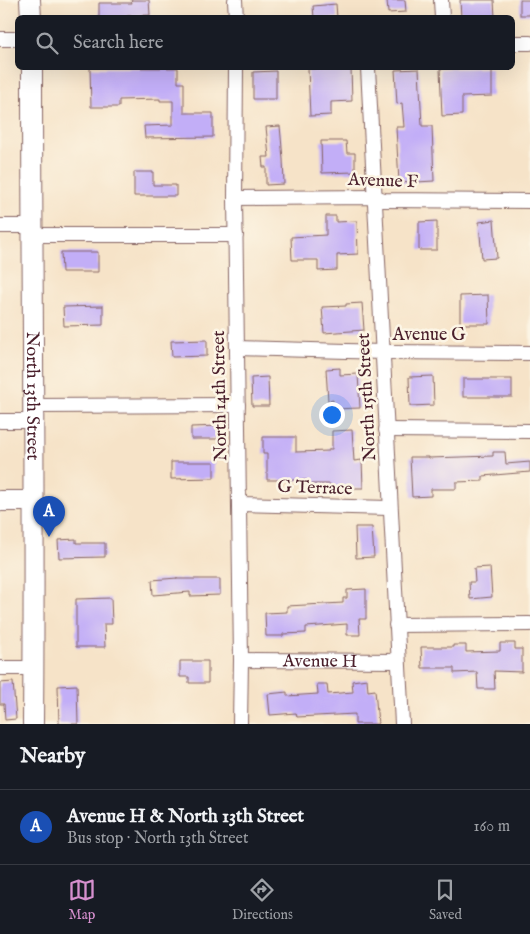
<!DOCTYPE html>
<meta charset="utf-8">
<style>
:root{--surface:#171b24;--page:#20242c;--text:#f1f3f6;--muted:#9ea1a6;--line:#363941;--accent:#d690ce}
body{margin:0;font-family:"IM FELL English",serif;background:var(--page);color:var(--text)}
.you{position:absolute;left:331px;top:414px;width:18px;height:18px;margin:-12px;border:4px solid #fff;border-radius:50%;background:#1a73e8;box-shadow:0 0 0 8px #1a73e833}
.badge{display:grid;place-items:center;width:32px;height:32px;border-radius:50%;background:var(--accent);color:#fff;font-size:16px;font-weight:700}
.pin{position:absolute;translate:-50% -41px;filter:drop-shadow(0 1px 2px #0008)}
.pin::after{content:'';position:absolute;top:26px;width:18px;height:15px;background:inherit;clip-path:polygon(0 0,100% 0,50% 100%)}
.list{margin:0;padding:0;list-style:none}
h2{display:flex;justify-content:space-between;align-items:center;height:65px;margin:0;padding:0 20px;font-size:21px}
h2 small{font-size:16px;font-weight:400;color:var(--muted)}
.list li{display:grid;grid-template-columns:32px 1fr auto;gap:15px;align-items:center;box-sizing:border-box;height:75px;padding:0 20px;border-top:1px solid var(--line)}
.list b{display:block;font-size:19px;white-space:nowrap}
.list p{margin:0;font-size:16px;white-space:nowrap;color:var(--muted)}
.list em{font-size:16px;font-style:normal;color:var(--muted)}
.icon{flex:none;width:28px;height:28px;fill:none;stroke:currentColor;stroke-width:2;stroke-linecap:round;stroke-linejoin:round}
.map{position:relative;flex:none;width:530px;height:724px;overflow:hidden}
.search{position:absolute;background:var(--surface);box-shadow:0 5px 20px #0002;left:15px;right:15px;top:15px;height:55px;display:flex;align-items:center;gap:12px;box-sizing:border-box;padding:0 18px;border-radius:8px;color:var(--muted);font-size:19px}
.sheet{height:140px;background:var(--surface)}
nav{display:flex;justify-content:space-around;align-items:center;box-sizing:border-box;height:70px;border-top:1px solid var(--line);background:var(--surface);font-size:14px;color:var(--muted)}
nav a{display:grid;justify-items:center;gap:2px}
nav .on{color:var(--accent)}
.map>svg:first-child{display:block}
.building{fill:#c2aef7}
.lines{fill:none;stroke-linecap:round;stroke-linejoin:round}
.street-casing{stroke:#866462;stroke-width:16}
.secondary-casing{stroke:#866462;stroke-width:22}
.street{stroke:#fff;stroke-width:14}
.secondary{stroke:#fff;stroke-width:20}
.labels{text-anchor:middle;stroke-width:5;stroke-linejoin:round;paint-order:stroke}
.street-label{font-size:18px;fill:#4a1f2b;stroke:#fcf5e5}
</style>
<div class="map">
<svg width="530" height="724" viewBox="0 0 530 724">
<rect width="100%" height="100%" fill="#fcf5e5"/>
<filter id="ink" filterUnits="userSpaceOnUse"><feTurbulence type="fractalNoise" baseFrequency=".02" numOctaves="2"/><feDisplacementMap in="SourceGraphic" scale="10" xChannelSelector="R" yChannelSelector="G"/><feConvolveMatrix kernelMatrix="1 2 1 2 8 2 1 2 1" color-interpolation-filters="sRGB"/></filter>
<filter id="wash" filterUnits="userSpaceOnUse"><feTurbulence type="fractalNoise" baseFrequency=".0096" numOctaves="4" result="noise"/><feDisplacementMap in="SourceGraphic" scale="20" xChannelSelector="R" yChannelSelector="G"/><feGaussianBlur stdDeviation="1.12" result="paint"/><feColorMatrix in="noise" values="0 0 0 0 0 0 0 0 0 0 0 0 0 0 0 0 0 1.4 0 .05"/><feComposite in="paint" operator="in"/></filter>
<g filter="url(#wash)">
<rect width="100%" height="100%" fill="#f6e3c8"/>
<g id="blocks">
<g class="building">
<path d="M131,0H149L150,15L127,16V18H99V3H132Z"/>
<path d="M387,0H405L406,12L388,13Z"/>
<path d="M460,0H494L495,18H461Z"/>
<rect x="520" y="0" width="10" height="15"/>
<path d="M336,4L337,18H314L313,6Z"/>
<path d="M90,68H178V83H184V113H213V137L145,138L144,126L173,125V101H160V99L119,100V107H91Z"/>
<path d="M329,68V69L351,68L352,101L331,102V115L310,116L308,69Z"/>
<path d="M492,68V96L462,97V115L442,116L440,69Z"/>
<path d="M419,69L422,126H432L434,181L399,183L396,127H404L402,103L397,104L395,70Z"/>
<path d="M276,71V99H253V72Z"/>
<path d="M280,126L283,159L284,184L266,185V167H263L262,157H269L266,127Z"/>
<path d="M321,141H346L347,153H355V172L322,173Z"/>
<path d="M134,172H153V185H176V196H134Z"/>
<path d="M326,216H336V222L357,221L358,254L337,255V270L318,271V260H292L291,237L326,235Z"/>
<path d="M494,220L497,258L482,259L479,222Z"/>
<path d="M437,221V250H419V222Z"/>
<path d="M61,252H98V272H62Z"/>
<path d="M488,295L489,324H460V296Z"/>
<path d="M362,303L364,330L324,333L322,307L346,306V304Z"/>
<path d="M103,306V325L64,326L63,307Z"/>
<path d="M207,340V356L172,357L171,341Z"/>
<path d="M340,368V375L358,374L360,408L333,409V400L328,401L326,369Z"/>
<path d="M433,376L434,405L410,406L409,377Z"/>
<path d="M268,377L269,406H252L251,378Z"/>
<rect x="463" y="379" width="49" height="18"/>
<path d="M221,426V439H191V427Z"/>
<path d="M352,430L354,461L362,460L363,488H330V484H307V480H267V454H263V437H296V452L329,451V449H332V431Z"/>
<path d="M493,452H505L506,464L530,462V472L483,476V481L456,482V489H431V496L412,497L410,457H429V458L493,456Z"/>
<path d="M171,462H214V478L171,479Z"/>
<path d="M355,527H372L374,557L356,558Z"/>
<path d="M76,539V543H105V557L59,558L58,540Z"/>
<path d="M490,567L492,597L470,599L469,582H475L474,568Z"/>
<path d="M177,578V579H220V595L190,596V592L153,595L152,580Z"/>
<path d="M366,589V619H359L360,635H347V624L306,627V633L283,634V636H266L265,613L287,612V606L343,603V598H347V590Z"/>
<path d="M111,598L112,624H104L105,647H76V599Z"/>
<path d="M500,643H515V649H522V672L494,671L495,689H478L477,672L454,673V668H422L421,647H453V645H466V652L500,651Z"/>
<path d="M180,661H208V683H189V677H180Z"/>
<path d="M367,679L368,691L375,690L378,724H355V714L297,717L296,713L270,715L268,694L287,692V696L318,694L317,684H327L328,694L353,692L352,681Z"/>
<path d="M13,682L16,719L5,720L4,704H0V683Z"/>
<path d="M77,685L78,724H59L58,686Z"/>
</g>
</g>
</g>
<g filter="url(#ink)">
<use href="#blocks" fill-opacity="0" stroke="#866462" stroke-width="1"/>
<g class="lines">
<defs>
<g id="street">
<path d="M235,0L236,18"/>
<path d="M441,0L442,18"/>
<path d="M0,39H18"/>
<path d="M512,43H530"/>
<path d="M236,68L235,198L241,660L240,724"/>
<path d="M368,68C380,286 389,505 402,724"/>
<path d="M235,198L375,197L384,200L530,201"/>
<path d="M0,226H32"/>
<path d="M32,235H236"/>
<path d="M237,348L383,352L530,353"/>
<path d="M33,406L238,405"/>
<path d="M0,421H33"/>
<path d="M386,430L530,431"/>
<path d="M239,504L389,508"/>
<path d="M396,625L530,624"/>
<path id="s1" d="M241,660L398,661"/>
<path d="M0,668H33"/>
</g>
<g id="secondary">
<path d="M30,0L31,18"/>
<path id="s2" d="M32,68C32,286 35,505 33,724"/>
<path d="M0,501H33"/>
</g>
</defs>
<use href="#street" class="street-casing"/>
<use href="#secondary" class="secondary-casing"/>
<use href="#street" class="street"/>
<use href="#secondary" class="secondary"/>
</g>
</g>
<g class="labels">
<g class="street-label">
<text transform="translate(383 180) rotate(2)" y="6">Avenue F</text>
<text x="429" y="340">Avenue G</text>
<text dy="6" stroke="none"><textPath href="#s2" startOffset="328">North 13th Street</textPath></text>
<text transform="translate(219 396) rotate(-91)" y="6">North 14th Street</text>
<text transform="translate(366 397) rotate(-93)" y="6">North 15th Street</text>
<text transform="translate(315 487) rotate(2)" y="6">G Terrace</text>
<text dy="6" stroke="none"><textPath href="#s1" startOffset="79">Avenue H</textPath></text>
</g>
</g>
</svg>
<div class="you"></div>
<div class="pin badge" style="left:49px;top:537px;background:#1a4fb4">A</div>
<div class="search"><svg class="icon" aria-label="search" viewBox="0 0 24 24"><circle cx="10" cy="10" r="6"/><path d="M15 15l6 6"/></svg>Search here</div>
</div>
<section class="sheet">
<h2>Nearby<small></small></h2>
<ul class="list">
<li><span class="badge" style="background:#1a4fb4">A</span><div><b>Avenue H &amp; North 13th Street</b><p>Bus stop · North 13th Street</p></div><em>160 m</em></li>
</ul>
</section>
<nav>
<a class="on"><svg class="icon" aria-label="map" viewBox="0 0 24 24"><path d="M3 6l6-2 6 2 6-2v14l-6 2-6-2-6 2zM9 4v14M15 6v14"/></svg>Map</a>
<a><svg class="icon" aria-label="directions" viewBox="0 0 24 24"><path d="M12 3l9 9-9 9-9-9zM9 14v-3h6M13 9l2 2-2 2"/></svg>Directions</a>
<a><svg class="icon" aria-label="saved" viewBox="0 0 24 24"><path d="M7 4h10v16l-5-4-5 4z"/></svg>Saved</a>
</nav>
